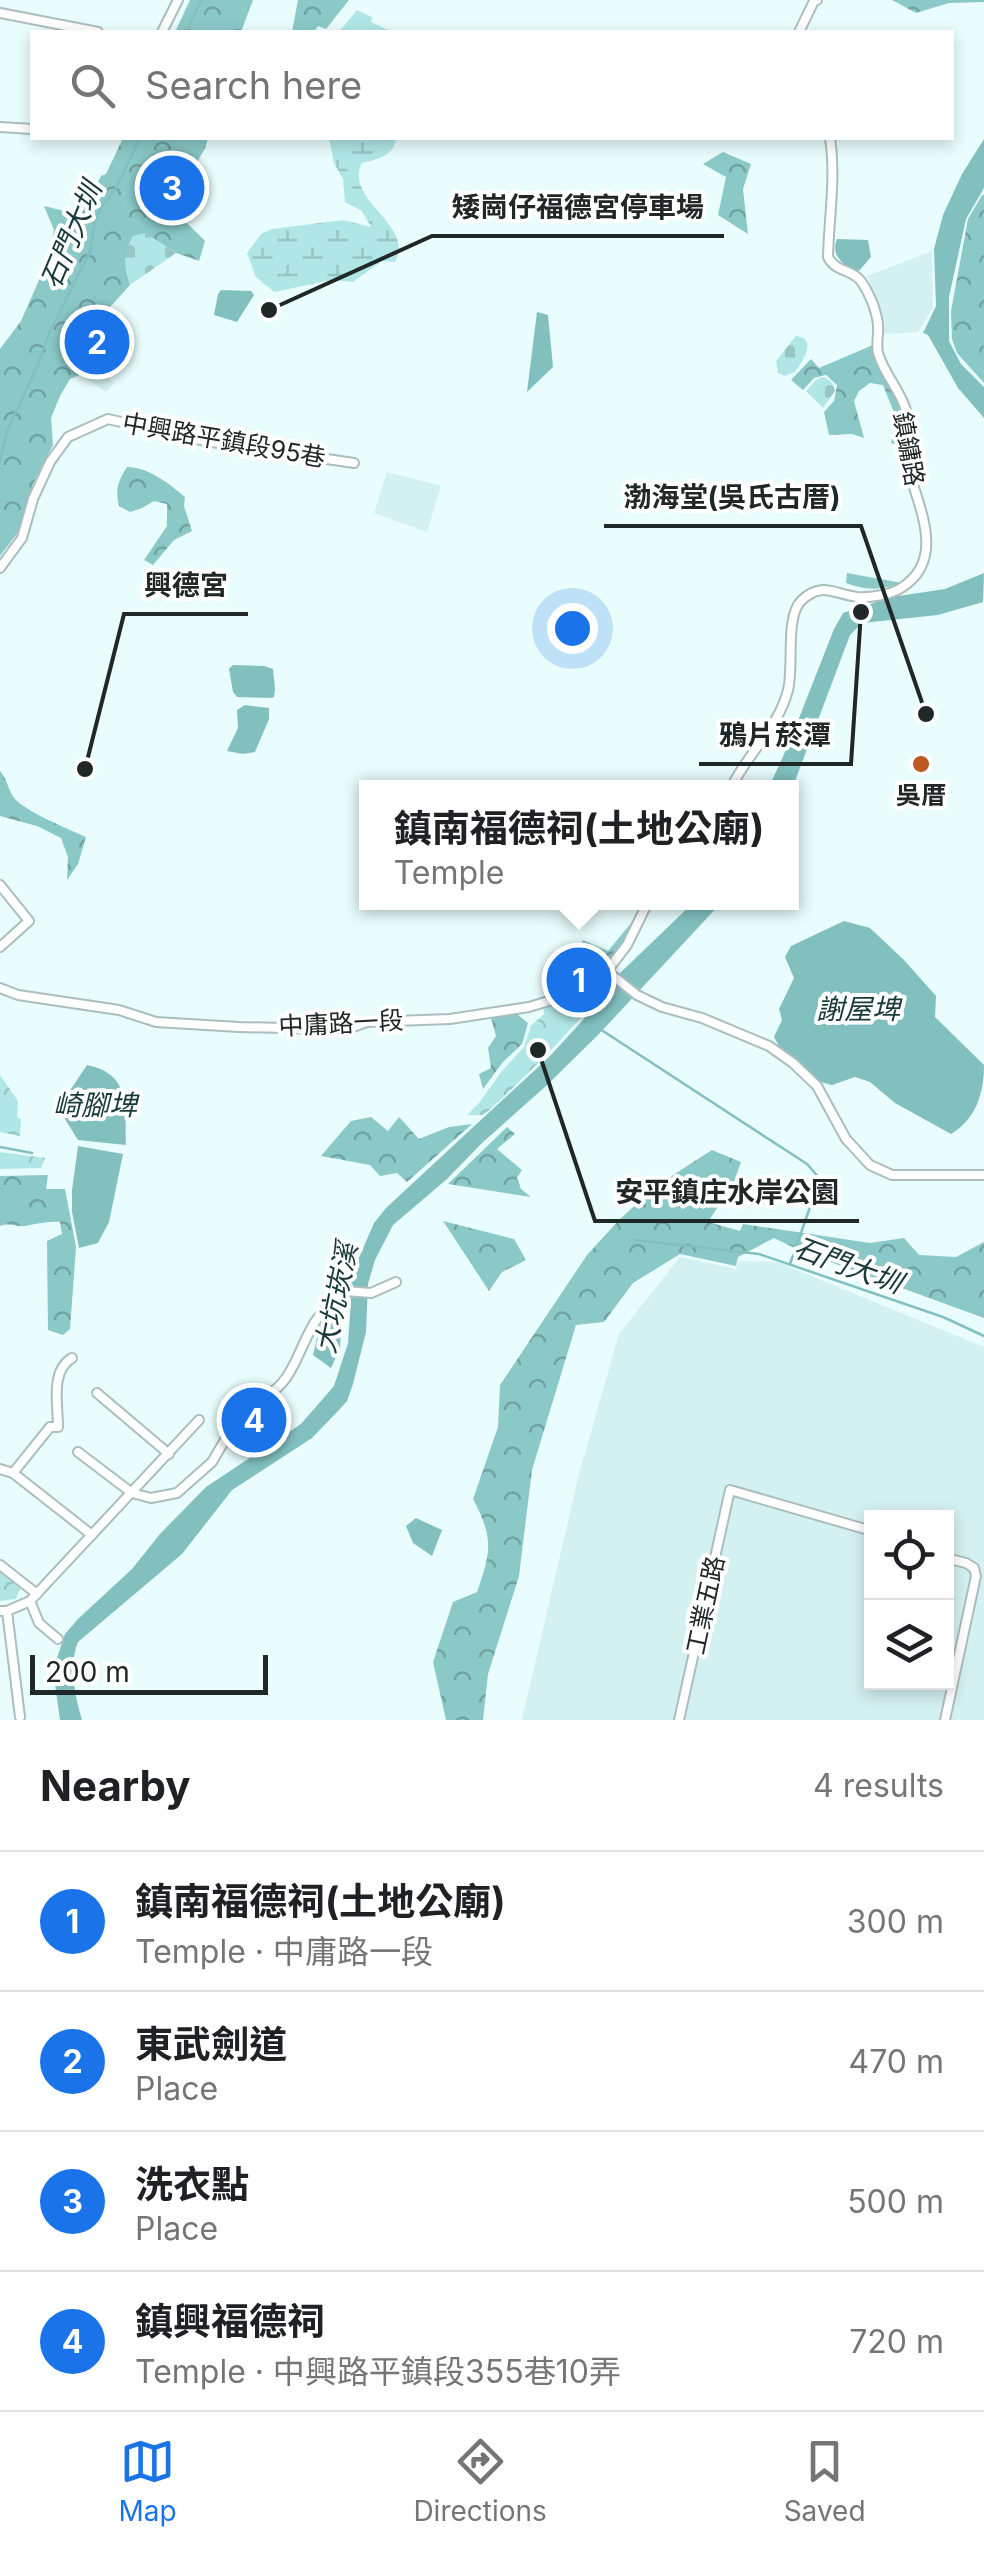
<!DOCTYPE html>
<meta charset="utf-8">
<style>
:root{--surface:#fff;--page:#f2f2f2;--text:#202124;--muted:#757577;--line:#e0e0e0;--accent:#1a73e8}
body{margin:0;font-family:Inter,"Noto Sans TC",sans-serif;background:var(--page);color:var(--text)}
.controls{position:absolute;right:30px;bottom:30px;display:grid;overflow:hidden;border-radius:0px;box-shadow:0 5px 15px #0003}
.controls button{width:90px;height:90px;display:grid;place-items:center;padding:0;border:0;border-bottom:2px solid var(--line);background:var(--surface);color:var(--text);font:50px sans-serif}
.scale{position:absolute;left:30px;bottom:25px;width:238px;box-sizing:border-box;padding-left:10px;border:5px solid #202727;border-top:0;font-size:28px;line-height:35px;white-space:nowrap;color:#202727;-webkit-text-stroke:8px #fff;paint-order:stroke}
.you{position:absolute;left:572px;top:628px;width:35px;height:35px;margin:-25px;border:8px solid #fff;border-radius:50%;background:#1a73e8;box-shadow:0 0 0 15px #1a73e833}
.badge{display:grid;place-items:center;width:65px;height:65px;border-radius:50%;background:var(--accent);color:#fff;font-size:32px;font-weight:700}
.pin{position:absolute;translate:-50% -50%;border:5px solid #fff;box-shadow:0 2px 10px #0006}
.popup{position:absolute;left:359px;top:780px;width:440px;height:130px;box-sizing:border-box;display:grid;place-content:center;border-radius:0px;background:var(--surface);filter:drop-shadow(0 2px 8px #0005);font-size:32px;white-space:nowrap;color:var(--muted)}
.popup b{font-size:38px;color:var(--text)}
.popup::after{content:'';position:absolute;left:50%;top:100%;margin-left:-20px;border:20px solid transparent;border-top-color:var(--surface)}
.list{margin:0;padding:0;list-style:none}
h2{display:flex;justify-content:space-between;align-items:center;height:130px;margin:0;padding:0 40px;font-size:42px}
h2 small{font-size:32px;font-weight:400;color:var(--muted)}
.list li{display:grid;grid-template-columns:65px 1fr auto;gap:30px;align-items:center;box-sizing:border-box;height:140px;padding:0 40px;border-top:2px solid var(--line)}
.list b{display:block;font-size:38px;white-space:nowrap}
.list p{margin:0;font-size:32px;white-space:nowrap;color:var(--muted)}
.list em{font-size:32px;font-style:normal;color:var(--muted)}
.icon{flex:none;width:55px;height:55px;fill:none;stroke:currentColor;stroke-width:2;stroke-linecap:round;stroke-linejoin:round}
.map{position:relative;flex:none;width:984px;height:1720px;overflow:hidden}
.search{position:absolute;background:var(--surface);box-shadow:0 5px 15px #0003;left:30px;right:30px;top:30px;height:110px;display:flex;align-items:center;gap:25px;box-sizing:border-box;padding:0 35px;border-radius:0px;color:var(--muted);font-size:38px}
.sheet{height:690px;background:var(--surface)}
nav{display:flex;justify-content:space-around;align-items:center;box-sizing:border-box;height:140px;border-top:2px solid var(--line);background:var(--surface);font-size:28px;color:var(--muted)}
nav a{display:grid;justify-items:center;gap:5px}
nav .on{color:var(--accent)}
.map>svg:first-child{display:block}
.built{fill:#d3f1f0;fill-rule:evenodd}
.grass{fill:#b0e7e6}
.forest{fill:url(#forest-crowns)}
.wetland{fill:url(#wetland-marsh)}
.cemetery{fill:url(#cemetery-stones)}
.park{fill:url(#park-crowns)}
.water{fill:#82c0c0}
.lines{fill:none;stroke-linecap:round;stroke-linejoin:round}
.stream{stroke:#82c0c0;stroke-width:2.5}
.street-casing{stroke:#abbebd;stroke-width:12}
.street{stroke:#fff;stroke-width:8}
.poi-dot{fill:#bc5822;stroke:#fff;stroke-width:4}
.labels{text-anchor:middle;stroke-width:8;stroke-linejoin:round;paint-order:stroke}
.street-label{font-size:25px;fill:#202727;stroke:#fff}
.poi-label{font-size:25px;font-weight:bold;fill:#202727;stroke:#fff}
.water-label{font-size:28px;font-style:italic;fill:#193939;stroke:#fff}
.leader{fill:none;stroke:#202727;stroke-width:4}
.callout-dot{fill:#202727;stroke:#fff;stroke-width:4}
.callout-label{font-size:28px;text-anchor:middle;font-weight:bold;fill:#202727;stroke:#fff;stroke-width:8;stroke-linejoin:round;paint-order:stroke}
</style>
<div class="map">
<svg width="984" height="1720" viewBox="0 0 984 1720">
<defs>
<pattern id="forest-crowns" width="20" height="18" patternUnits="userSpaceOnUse" patternTransform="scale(2.5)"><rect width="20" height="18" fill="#8ac9c8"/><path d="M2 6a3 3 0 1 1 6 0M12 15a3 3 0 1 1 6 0" fill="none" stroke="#70a3a2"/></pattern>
<pattern id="wetland-marsh" width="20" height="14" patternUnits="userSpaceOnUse" patternTransform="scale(2.5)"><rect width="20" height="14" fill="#b0e7e6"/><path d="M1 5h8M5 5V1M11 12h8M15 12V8" fill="none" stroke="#97c6c5"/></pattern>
<pattern id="cemetery-stones" width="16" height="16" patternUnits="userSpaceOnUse" patternTransform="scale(2.5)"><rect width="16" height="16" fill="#b0e7e6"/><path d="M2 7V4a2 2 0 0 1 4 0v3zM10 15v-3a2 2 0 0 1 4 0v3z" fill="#97c6c5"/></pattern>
<pattern id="park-crowns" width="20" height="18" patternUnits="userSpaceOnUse" patternTransform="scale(2.5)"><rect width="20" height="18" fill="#b0e7e6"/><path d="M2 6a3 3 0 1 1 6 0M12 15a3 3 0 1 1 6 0" fill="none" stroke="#97c6c5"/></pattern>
</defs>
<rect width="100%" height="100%" fill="#e8fdfc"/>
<g class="built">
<path d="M932,251L933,307L918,332L883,334L878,304L867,276Z"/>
<path d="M107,314L126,329L98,366L114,383L106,392L87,379L88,372L78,352L85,339Z"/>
<path d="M387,472L441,486L427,532L374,513Z"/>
<path d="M680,1257L736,1269L739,1261L777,1262L984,1347V1720H522L578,1478L619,1334ZM872,1518H946V1682H872Z"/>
</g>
<path class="grass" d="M357,10L372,17L371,22L388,30L387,32H339Z"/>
<g class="forest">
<path d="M190,0H253L241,32H175Z"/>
<path d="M298,0H349L326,29L318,26L314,32H292Z"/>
<path d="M892,0H984V2L949,3L916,13Z"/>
<path d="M123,138H208L205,148L172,208L205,241L199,261L176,253L145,233L126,270L130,285L81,339L74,351L84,373L70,379L60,396L51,418L53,445L33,484L19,531L0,556V349L21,321L47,262L54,230L44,206L81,215L101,176L106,174Z"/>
<path d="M723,152L751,164L743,189L748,234L718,215L726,177L703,164Z"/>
<path d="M982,195H984V383L957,353L952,339L951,311L968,219Z"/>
<path d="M873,345C873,372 901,394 903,421C904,429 901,438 900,446L891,443L897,420L883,385L870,383L859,391L854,401L864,438L852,434L829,435L824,412L834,401L837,385L826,375L814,378L803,390L791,380L811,359L819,368Z"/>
<path d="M127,467C148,467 170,484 185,497L184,506L192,531L174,540L153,565L144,560L167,526V504L154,501L142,508L130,512L119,506C115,490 118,481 127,467Z"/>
<path d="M847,573L902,583C881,590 867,591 846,583Z"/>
<path d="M0,771C8,780 8,791 15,799C25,811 70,830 86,837L78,864L67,880L68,857L61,838L37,826L0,816Z"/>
<path d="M642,910L625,943L585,984L586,977L575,973L583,940L608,951Z"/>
<path d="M516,1013L528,1023L522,1044L503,1062L483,1089L479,1074L491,1068L488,1048L496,1036L491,1018Z"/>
<path d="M371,1117L388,1131L399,1117L419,1139L449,1127L472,1124L407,1182L397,1173L380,1176L370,1165L321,1156L351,1121Z"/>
<path d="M507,1127L515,1134L497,1149L522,1170L517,1178L521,1189L531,1197L448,1184Z"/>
<path d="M712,1150L741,1162L734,1182L708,1222L740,1231L743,1224L870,1243L904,1238L919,1255L956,1257L984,1242V1318L803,1252L774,1238L738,1257L736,1266L680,1254L633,1283L604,1322L576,1325L532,1470L519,1576L488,1674L483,1720H446L433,1662L453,1602L477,1592C491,1552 494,1538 473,1499L498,1427L500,1385L587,1255L619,1220L656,1186Z"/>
<path d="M48,1175L46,1189H65L76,1247L70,1329L63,1335L48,1330L47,1241L62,1234L60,1222C47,1221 37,1224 25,1226C15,1227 10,1222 0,1226V1176Z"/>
<path d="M443,1221L514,1239L526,1260L502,1272L489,1291Z"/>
</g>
<path class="wetland" d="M329,138H396C394,156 378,159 362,163C343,200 416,225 395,262L382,261L353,282L331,280L274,292L256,277L247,253L261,234L272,229L343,220L371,227L362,211L345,202L343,179L334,163Z"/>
<g class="cemetery">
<path d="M145,233L176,253L130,285C124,265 122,255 133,236Z"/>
<path d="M796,336C818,338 803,361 795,372L785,376L778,373L776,361Z"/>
<path d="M822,377C830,379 833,383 835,391L823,408L806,391L815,381Z"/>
</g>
<g class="park">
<path d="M610,979L613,980C573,1029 530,1073 484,1115H467L479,1103L501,1072L524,1047L531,1026L544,1014L543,1008L581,997Z"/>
<path d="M0,1075L18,1101L17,1117L21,1119L20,1136L0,1132Z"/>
<path d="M0,1152L45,1158L41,1168L0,1169Z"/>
<path d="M0,1571L20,1589L16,1599L0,1601Z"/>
</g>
<g class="water">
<path d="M984,139V188L966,219L949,297V341L961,364L984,387V418L958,388L928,335L923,333L936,306L934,249L943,215L962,174Z"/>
<path d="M837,239L868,240L871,257L858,272C844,266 830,256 837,239Z"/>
<path d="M221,290L251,291L254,295L237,322L214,315L218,294Z"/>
<path d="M537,312L548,315L553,367L527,392Z"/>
<path d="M984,573L983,602L938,615L862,623L850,635L792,789L769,787L790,741L834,629L843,613L892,597L945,589Z"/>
<path d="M233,665L264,666L273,669L275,689L274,697L270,698L237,697L233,692L229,669Z"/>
<path d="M245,705L269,708V719L255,752L243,754L227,751L238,728L237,710Z"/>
<path d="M693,903H721L598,1035L546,1086L482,1143L447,1179L393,1225L375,1260L368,1284L366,1332L353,1384L347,1401L339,1410L312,1438L232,1490L182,1554L78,1642C68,1667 75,1695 82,1720H60L53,1670L65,1634L78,1619L132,1569L160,1534L206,1487L301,1424L334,1386L348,1343L351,1300L349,1281L374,1223L386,1208L550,1056L582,1021L619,974Z"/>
<path d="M844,921L870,928L904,960L936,996L935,1017L984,1065C984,1093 976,1119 951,1134L895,1103L870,1082L855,1077L832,1085L821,1082L779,1046L774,1037L782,1020L779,1009L794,978L785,957L791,946Z"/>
<path d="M87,1065C132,1074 125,1109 126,1145L78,1140L65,1119L69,1092Z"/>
<path d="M78,1146L123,1154L109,1222L98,1243L79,1248L72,1212V1190Z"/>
<path d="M325,1318L337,1323L341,1327L340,1348L331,1368L313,1355L321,1322Z"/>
<path d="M416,1518L442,1530L432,1556L413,1543L406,1526Z"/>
</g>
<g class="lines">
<g class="stream">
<path d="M186,32L201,0"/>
<path d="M0,461L7,431L37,367L50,331L90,252L95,221L102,206L116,188L140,138"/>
<path d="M603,1031L807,1164L820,1179L790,1264"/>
<path d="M0,1147L32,1153"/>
<path d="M635,1240L759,1254L943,1317L984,1336"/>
</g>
<defs>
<g id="street">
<path d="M0,13L98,32"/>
<path d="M162,32L178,0"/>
<path d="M799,32L814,1L817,0"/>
<path d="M0,127L32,129"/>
<path d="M0,568L22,538L33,499L50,462L68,437L108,419L205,441L354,463"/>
<path d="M731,788C747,754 779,727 788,690C794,667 785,617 801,601C821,581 834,594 857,597C870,598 890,595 901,588C954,555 908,491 904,448C903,438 909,427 908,418C904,395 886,377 879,356C875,347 879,336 878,326C878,320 875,310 873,304C870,297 864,283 858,278C848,269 835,271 828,257C829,217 836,177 830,138"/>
<path d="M0,885L29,921L0,947"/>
<path d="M607,971L637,995L662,1007L702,1018L769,1046L793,1063L817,1086L846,1139L870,1165L892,1175H984"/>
<path d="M0,988L18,995L119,1010L156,1022L239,1027L326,1029L350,1028L367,1022L450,1019L529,1007L578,992L607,971L627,945L648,902"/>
<path d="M97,1393L169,1454"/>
<path d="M78,1452L132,1493L151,1498L177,1493L212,1462L246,1404C292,1391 292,1363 312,1327C320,1312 333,1301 346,1291L371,1293L396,1282"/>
<path d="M0,1469L13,1473L92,1535"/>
<path d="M13,1473L50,1427H58C58,1404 50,1371 72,1358"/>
<path d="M0,1565L37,1594"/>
<path d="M30,1601L39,1623L58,1639"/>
<path d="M0,1611H7L30,1601L199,1420"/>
<path d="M7,1611L20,1717"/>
<path d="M679,1720L730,1490L872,1531"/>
<path d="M945,1720L976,1576L974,1568L966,1563L946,1558"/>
</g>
</defs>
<use href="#street" class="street-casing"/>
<use href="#street" class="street"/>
</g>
<circle class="poi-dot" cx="921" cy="764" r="10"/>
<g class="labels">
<g class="street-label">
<text transform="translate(224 440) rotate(10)" y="9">中興路平鎮段95巷</text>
<text transform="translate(909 449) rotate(80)" y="9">鎮鏞路</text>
<text transform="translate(341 1023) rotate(-3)" y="9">中庸路一段</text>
<text transform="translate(705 1605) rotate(-78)" y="9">工業五路</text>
</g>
<g class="poi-label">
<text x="921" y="804">吳厝</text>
</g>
<g class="water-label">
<text transform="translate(71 235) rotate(-67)" y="10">石門大圳</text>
<text x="858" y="1019">謝屋埤</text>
<text x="95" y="1115">崎腳埤</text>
<text transform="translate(848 1265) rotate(20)" y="10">石門大圳</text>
<text transform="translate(336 1298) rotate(-78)" y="10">大坑崁溪</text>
</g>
</g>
<path class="leader" d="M269 310L432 236H724M926 714L861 526H604M85 769L124 614H248M861 612L851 764H699M538 1050L595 1221H859"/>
<g class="callout-dot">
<circle cx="269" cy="310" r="10"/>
<circle cx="926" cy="714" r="10"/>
<circle cx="85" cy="769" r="10"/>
<circle cx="861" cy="612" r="10"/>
<circle cx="538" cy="1050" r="10"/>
</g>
<g class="callout-label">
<text x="578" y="217">矮崗仔福德宮停車場</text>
<text x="732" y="507">渤海堂(吳氏古厝)</text>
<text x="186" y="595">興德宮</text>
<text x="775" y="745">鴉片菸潭</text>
<text x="727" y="1202">安平鎮庄水岸公園</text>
</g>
</svg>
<div class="controls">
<button><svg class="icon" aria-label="locate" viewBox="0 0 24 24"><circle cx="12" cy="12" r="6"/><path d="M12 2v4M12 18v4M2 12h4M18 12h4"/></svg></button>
<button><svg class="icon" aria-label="layers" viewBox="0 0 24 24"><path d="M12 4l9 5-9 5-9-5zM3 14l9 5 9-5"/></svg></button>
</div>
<div class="scale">200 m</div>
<div class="you"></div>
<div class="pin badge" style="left:579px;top:980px">1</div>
<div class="popup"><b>鎮南福德祠(土地公廟)</b>Temple</div>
<div class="pin badge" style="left:97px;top:342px">2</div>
<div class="pin badge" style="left:172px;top:188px">3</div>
<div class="pin badge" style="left:254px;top:1420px">4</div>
<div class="search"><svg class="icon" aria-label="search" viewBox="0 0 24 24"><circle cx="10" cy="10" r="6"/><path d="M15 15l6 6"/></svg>Search here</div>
</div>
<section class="sheet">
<h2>Nearby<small>4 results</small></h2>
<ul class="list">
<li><span class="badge">1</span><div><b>鎮南福德祠(土地公廟)</b><p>Temple · 中庸路一段</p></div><em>300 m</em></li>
<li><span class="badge">2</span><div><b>東武劍道</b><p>Place</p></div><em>470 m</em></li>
<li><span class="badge">3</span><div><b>洗衣點</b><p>Place</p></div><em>500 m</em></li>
<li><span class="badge">4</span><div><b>鎮興福德祠</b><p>Temple · 中興路平鎮段355巷10弄</p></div><em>720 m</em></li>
</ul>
</section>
<nav>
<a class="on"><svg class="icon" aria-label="map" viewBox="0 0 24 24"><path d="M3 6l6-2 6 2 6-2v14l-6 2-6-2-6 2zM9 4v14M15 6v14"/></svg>Map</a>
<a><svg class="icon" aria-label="directions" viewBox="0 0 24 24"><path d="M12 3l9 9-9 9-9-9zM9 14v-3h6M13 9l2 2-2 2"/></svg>Directions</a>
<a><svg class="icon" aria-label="saved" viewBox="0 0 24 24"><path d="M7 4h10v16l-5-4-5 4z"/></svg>Saved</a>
</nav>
